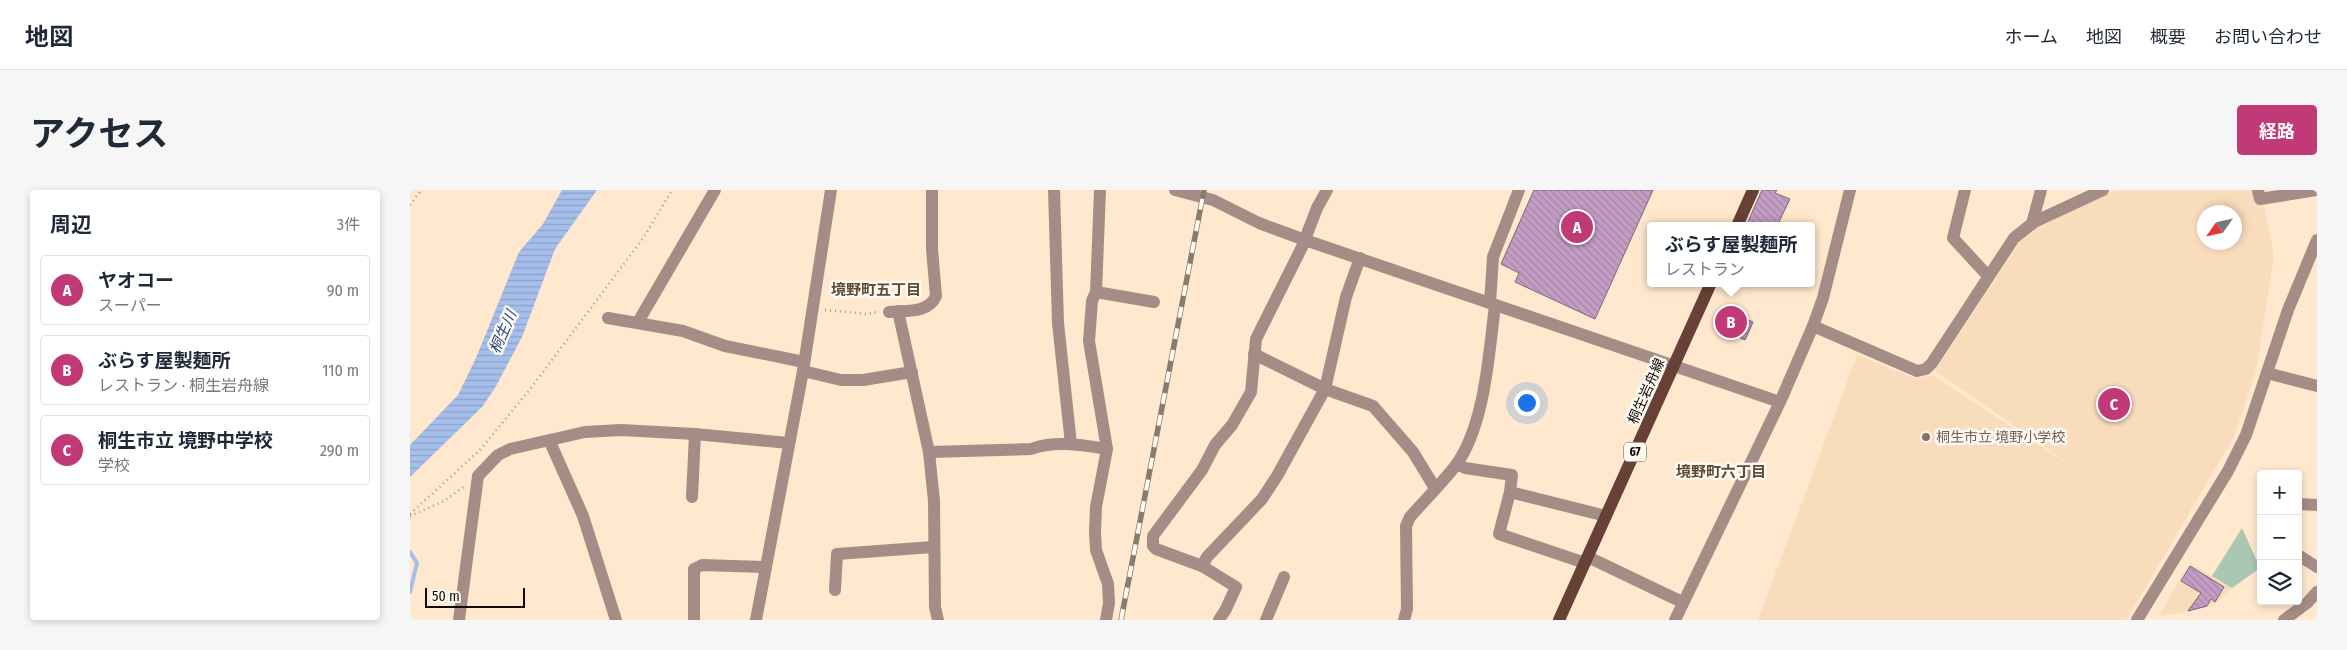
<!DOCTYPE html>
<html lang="ja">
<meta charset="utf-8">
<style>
:root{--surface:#fff;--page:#f6f6f7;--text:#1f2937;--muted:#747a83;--line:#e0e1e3;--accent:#c13976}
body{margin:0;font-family:"Fira Sans Condensed","Noto Sans JP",sans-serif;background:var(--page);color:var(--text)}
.controls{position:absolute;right:15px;bottom:15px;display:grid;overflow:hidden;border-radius:5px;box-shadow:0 2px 8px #0003}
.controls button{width:45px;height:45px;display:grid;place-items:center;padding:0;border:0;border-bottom:1px solid var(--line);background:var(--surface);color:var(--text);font:25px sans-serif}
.compass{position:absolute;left:1787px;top:15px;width:45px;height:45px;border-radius:50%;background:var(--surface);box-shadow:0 2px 8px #0003;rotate:236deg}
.scale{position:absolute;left:15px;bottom:12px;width:100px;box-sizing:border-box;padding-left:5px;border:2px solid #110a03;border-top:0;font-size:14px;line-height:18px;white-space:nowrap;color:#110a03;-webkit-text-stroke:4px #fdf9f3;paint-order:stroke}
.you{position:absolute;left:1116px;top:212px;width:18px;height:18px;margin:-12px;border:4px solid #fff;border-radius:50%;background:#1a73e8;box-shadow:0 0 0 8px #1a73e833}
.badge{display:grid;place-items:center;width:32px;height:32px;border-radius:50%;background:var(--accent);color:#fff;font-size:16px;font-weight:700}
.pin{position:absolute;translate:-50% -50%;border:2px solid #fff;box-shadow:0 1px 5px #0006}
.popup{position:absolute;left:1237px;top:32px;width:168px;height:65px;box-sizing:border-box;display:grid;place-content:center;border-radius:5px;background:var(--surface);filter:drop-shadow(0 1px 4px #0005);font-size:16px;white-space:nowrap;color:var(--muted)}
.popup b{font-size:19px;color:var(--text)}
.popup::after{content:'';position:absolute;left:50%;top:100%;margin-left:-10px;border:10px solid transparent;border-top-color:var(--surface)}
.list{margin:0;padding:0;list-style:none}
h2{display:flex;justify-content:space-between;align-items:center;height:65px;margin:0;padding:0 20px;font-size:21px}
h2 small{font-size:16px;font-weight:400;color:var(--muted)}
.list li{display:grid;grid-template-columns:32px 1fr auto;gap:15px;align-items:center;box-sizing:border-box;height:70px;margin:0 10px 10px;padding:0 10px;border:1px solid var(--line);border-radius:5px}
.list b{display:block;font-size:19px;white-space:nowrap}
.list p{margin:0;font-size:16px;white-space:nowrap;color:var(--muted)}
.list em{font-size:16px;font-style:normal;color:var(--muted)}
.icon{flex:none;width:28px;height:28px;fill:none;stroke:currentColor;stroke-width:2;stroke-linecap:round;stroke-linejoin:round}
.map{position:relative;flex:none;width:1907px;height:430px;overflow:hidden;border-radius:5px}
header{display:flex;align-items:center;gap:30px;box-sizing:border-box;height:70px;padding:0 25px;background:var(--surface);border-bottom:1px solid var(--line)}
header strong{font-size:24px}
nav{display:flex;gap:28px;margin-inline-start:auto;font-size:18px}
.intro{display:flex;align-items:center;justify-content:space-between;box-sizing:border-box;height:120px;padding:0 30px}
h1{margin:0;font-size:35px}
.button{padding:12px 22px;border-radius:5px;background:var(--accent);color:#fff;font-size:18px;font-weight:700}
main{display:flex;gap:30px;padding:0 30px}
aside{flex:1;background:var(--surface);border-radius:5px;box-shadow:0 2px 8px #0003}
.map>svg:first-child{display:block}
.built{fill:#f8dcbb;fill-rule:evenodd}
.grass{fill:#a9c8b4}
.water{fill:url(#water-rules)}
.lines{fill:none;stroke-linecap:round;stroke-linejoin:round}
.stream{stroke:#a5beea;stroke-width:4}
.building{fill:url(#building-back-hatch);stroke:#7b667c}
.path{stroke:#a89783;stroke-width:2.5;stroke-dasharray:1 4;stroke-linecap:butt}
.minor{stroke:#a58d87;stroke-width:12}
.major{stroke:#674037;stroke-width:12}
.rail-casing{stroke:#8a7b6a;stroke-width:5.5}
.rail{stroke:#fdf9f3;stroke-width:4;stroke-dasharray:11;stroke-linecap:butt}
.education-dot{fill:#8d6e63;stroke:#fdf9f3;stroke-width:2}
.labels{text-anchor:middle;stroke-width:5;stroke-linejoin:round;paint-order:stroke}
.shield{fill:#fdf9f3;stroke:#58524b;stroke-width:1}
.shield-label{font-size:12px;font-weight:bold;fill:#110a03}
.street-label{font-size:14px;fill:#110a03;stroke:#fdf9f3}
.education-label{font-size:14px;fill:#785e54;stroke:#fdf9f3;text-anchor:start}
.neighbourhood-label{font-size:15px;font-weight:bold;fill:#5f4c35;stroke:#fdf9f3}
.water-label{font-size:15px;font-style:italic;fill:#29477d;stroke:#fdf9f3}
</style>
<header>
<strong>地図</strong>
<nav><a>ホーム</a><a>地図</a><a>概要</a><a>お問い合わせ</a></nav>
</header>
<div class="intro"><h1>アクセス</h1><a class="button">経路</a></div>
<main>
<aside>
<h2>周辺<small>3件</small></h2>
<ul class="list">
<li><span class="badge">A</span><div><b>ヤオコー</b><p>スーパー</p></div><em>90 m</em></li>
<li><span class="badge">B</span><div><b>ぶらす屋製麺所</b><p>レストラン · 桐生岩舟線</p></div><em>110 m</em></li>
<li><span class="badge">C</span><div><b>桐生市立 境野中学校</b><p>学校</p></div><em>290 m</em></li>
</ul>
</aside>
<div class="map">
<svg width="1907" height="430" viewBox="0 0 1907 430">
<defs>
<pattern id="water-rules" width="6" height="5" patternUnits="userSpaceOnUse" patternTransform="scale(1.25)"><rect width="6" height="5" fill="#a5beea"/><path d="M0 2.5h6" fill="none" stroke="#8da2c7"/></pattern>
<pattern id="building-back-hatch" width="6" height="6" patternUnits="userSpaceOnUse" patternTransform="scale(1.25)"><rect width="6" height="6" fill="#c39dc4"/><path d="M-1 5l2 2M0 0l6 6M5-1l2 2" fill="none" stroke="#a686a7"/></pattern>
</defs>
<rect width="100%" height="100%" fill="#ffe8cd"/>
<g class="built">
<path d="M1705,0H1845L1854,15L1864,66L1846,181L1824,247L1716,430H1348L1447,165L1503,188L1523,186L1678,287L1525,181L1610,52L1625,37ZM1794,22H1824V52H1794Z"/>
<path d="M1780,373L1822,398L1803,416L1753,426L1750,424Z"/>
</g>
<path class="grass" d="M1832,338L1850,378L1822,398L1802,386Z"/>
<path class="water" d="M152,0H187L145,59L112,147L85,198L72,217L0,287V255L48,205L66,168L109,62L133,34Z"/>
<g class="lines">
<path class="stream" d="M0,362L7,373L0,402"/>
</g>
<g class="building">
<path d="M1124,0H1243L1185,129L1105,92L1109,83L1091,74Z"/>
<path d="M1352,0H1367L1365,3L1380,9L1367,36H1336Z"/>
<path d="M1313,119L1343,132L1335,150L1304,136Z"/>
<path d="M1780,376L1814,397L1805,412L1801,409L1797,416L1778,421L1791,403L1771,391Z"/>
</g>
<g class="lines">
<g class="path">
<path d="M0,15L11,0"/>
<path d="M415,120L457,124L467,122"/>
<path d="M0,324L70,260L121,198L234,47L262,0"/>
<path d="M0,326L34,311L55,296"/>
</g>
<g class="minor">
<path d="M644,0L648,133L661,254"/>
<path d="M690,0L686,102L682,111L679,151L697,259L686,317L685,342L686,360L698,394L699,413L696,430"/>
<path d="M765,0L803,10L849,33L895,50L1370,212"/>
<path d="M1555,0L1543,48L1578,86"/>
<path d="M1848,0L1850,9L1907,0"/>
<path d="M1622,34L1631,0"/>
<path d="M686,102L744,112"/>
<path d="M1080,113L1083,67L1109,0"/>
<path d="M488,121L519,262L621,259C645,250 672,255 697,259"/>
<path d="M479,122C496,120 518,124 526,106L522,59V0"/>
<path d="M198,128L273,141L315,156L394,172"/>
<path d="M228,132L305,0"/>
<path d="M1403,136L1507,181L1516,179L1522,173L1604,48L1624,32L1693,0"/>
<path d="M844,164L915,199L963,216L1003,262L1025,298"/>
<path d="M393,181L431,190H453L502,182"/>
<path d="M1857,183L1907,196"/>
<path d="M140,252L173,326L206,430"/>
<path d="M519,262L524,311L525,417L528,430"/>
<path d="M1047,274L1055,278L1102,285L1100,302"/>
<path d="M282,307L285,244"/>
<path d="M1888,314L1907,315"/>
<path d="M1888,365L1907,377"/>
<path d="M1178,367L1272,412"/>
<path d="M1175,373L1089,344L1100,302L1196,326"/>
<path d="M792,376L797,367L852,309L867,286L915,199L936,107L950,68"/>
<path d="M425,400L427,364L523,357"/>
<path d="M49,430L68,286L88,265L100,259L175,242L211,240L285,244L379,253"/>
<path d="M284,430V379L292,375L356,377"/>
<path d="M346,430L393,181L421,0"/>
<path d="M809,430L816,419L826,397L792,376L746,359L743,356V346L792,280L805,255L822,235L841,202L846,149L892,57L907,18L917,0"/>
<path d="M856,430L874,387"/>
<path d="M994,430L997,419L996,336L1000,327C1015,310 1032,293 1046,275C1075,235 1079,163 1085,115"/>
<path d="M1265,430L1370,212L1403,136L1413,108L1440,0"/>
<path d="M1727,430L1818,281L1836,245L1878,120L1907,50"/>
<path d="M1874,430L1897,413L1907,402"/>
</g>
<g class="major">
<path d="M1327,36L1343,0"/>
<path d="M1149,430L1301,93"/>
</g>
<defs>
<path id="rail" d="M711,430L794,0"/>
</defs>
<use href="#rail" class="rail-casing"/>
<use href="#rail" class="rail"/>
</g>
<circle class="education-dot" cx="1516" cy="247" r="5"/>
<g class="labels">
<rect class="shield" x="1214" y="252.5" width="22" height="19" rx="4"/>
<g class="shield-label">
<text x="1225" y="266">67</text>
</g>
<g class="street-label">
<text transform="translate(1236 201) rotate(-66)" y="5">桐生岩舟線</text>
</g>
<g class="education-label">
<text x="1526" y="252">桐生市立 境野小学校</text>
</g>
<g class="neighbourhood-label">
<text x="466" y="105">境野町五丁目</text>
<text x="1311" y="287">境野町六丁目</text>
</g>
<g class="water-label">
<text transform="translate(93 142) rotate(-66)" y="5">桐生川</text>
</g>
</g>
</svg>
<div class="controls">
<button>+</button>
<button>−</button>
<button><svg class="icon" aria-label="layers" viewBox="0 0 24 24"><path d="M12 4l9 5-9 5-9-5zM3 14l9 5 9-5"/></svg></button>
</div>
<svg class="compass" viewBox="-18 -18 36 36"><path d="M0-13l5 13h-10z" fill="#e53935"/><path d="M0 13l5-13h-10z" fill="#747a83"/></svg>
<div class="scale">50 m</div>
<div class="you"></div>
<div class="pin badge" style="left:1167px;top:37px">A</div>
<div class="pin badge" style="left:1321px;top:132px">B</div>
<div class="popup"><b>ぶらす屋製麺所</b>レストラン</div>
<div class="pin badge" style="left:1704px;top:214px">C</div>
</div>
</main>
